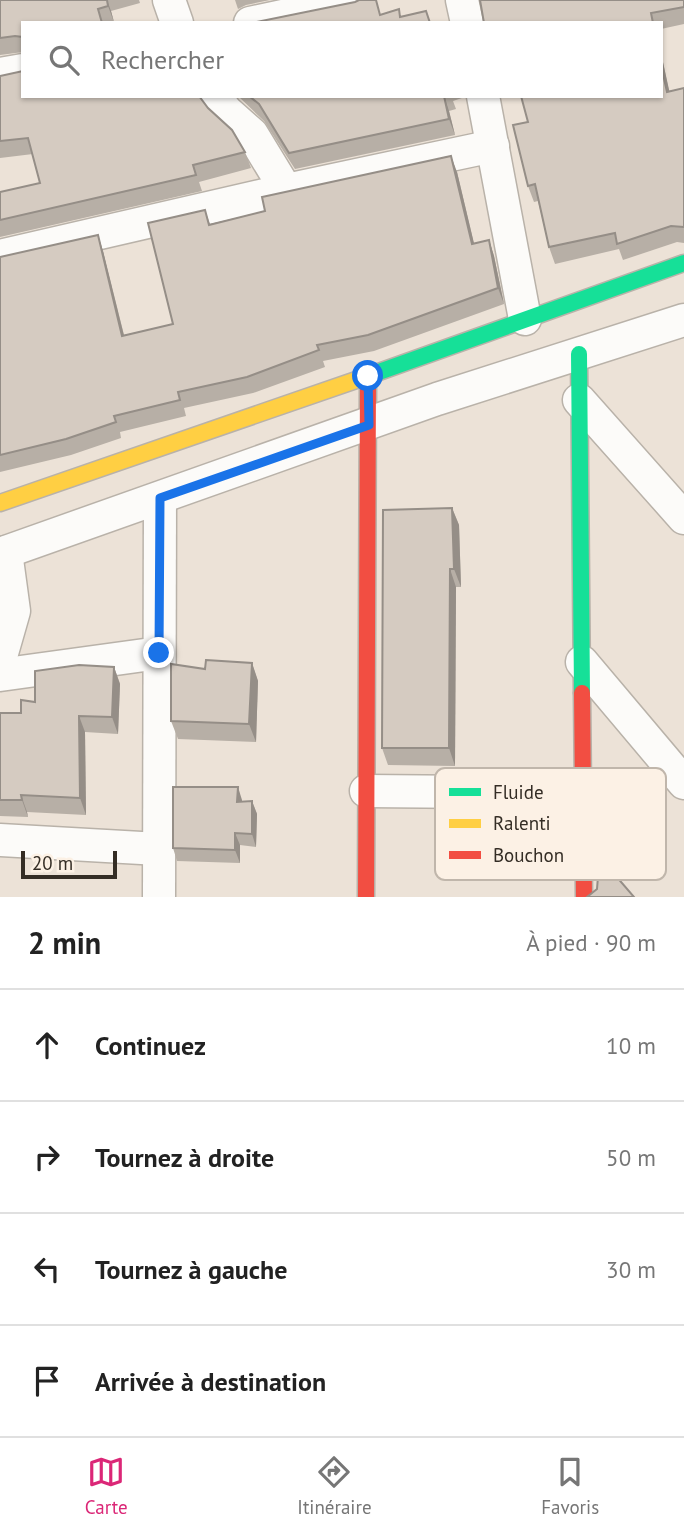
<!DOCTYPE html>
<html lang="fr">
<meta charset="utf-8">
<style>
:root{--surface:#fff;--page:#f6f6f6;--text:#222;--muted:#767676;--line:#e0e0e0;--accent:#db2777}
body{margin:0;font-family:"PT Sans",sans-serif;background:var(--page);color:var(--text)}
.scale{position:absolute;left:21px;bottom:18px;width:96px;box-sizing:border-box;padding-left:7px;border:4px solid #342d25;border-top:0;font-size:19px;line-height:24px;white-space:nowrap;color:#342d25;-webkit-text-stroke:5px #fcf1e5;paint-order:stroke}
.stop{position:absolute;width:21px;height:21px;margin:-16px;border:5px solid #1a73e8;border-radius:50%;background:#fff}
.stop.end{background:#1a73e8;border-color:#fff;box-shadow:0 2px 7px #0008}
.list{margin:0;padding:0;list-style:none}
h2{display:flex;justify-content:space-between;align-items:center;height:91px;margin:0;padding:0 28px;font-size:30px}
h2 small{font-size:23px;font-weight:400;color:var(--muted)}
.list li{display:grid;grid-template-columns:46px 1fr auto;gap:21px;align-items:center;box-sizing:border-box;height:112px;padding:0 28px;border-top:2px solid var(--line)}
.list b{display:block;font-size:26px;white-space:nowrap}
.list em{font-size:23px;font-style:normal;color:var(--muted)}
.icon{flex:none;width:38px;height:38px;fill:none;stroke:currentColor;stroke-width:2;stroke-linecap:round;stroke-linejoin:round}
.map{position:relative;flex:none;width:684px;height:897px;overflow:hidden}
.search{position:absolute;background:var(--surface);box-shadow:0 2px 5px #0004;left:21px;right:21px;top:21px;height:77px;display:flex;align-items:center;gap:18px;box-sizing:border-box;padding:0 24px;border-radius:0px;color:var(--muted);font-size:26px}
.sheet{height:539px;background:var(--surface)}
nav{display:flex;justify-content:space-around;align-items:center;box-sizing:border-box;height:98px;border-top:2px solid var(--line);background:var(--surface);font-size:19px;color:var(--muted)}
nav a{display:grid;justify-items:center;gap:4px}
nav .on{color:var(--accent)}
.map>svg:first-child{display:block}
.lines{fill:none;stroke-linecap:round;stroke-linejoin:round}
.street-casing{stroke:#b9b2a9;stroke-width:35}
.fast-casing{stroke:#b9b2a9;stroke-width:19}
.slow-casing{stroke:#b9b2a9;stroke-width:19}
.jam-casing{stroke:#b9b2a9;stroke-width:19}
.street{stroke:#fcfbf9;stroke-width:32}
.fast{stroke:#16e098;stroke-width:16}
.slow{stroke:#ffcf43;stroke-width:16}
.jam{stroke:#f24e42;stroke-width:16}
.wall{fill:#b7afa6}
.shaded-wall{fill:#958e87}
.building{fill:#d5cbc1;stroke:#958e87;stroke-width:2}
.route{stroke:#1a73e8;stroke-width:9}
.key{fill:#fcf1e5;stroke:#c0b6ab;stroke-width:2}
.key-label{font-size:19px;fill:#342d25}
</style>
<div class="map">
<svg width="684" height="897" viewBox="0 0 684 897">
<rect width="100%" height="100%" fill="#ece2d7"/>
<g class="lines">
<defs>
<g id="street">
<path d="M169,0L177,23"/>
<path d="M462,0L467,23"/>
<path d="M250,23L357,0"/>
<path d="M0,74L23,70"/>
<path d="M215,96L226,111L252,134L286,190"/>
<path d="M483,96L525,319"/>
<path d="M0,256L286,190L493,146"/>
<path d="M579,400L684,518"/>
<path d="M0,554L437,399L684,320"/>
<path d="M0,660L14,611L6,552"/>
<path d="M582,662L684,783"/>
<path d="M0,675L159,653"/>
<path d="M366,791L583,793"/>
<path d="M0,840L159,849"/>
<path d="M159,897L160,498"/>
</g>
<g id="fast">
<path d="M579,354L582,693"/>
<path d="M362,378L684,263"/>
</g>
<path id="slow" d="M0,503L362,378"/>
<g id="jam">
<path d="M582,693L584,897"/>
<path d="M366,897L368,376"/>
</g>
</defs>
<use href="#street" class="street-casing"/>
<use href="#fast" class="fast-casing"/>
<use href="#slow" class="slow-casing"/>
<use href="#jam" class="jam-casing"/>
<use href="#street" class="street"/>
<use href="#fast" class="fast"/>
<use href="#slow" class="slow"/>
<use href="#jam" class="jam"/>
</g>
<g class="wall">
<path d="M0,0H139L140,3L111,11L114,22L23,23V52L0,55Z"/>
<path d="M235,0H270L246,5L238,9Z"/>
<path d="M684,0V24L661,29V23H484Z"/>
<path d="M661,53L669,91L684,88V243L677,242L623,260L619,249L555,264L549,247L538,201L534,202L528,186V122L661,96Z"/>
<path d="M0,76L208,108L245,152L251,168L199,182L202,191L0,237V192L40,183L33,154L0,158Z"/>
<path d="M238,96H465V97L453,101L456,109L449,111L455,135L295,169L264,121Z"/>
<path d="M457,172L474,244L489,240L494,256L504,304L374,351L323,361L325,367L253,393L184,408L186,416L120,432L121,438L71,455L0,472V257L103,251L124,335L173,324L205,210L210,224Z"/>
<path d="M452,508L459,525L461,587H456L455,766L388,765L382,748Z"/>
<path d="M252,663L258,681L256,742L178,739L171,721L205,669Z"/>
<path d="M114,667L120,684L118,734L85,732L86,815L27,812L28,817L0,816V713H21L35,702Z"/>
<path d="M528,793L535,811L536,875L453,876L447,858Z"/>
<path d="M242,800V801H252L257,814L256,847L240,845V863L177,861L173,848Z"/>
</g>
<g class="shaded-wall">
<path d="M107,0L111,11L114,22L108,6Z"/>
<path d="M661,53L673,108L667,92L661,65Z"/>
<path d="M444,96L449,111L455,135L449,119Z"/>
<path d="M451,156L457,172L478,260L472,244Z"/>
<path d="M98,235L103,251L128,352L122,336Z"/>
<path d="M489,240L494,256L504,304L498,288Z"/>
<path d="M452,508L459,525L461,587L454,569Z"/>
<path d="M450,569L456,587L455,766L449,748Z"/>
<path d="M252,663L258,681L256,742L249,724Z"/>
<path d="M114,667L120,684L118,734L112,717Z"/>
<path d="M79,716L85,732L86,815L80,798Z"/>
<path d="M238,787L242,800V814L237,802Z"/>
<path d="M528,793L535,811L536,875L530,857Z"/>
<path d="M21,795L27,812L28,817L22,800Z"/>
<path d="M252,801L257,814L256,847L252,834Z"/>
<path d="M235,833L240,845V863L235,850Z"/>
</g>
<g class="building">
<path d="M0,0H107L108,6L98,9L102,23H23V37L15,36L0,38Z"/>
<path d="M359,0H376L380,15L399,9L400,17L426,11L430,23H252L355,2Z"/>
<path d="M480,0H684V7L651,13L653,23H484Z"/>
<path d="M661,65L667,92L684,88V227L671,226L617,244L615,233L549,247L535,184L528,186L513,125L528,122L521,96H661Z"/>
<path d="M23,71V96H199L208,108L232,130L245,152L193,165L196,175L0,220V192L40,183L28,138L0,141V76Z"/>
<path d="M249,96H444L449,119L289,153L259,104Z"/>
<path d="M451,156L472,244L489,240L498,288L368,335L317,345L319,350L247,377L178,392L180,400L114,416L116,422L66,439L0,455V257L98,235L122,336L173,324L148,223L205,210L209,225L265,211L262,197Z"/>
<path d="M452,508L454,569H450L449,748H382L383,510Z"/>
<path d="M206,660L252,663L249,724L171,721V664L205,669Z"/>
<path d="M79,665L114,667L112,717L79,716L80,798L21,795L22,800H0V713H21V700L35,702V671Z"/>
<path d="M173,787H238L237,802L252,801V834L235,833V850L173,848Z"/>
<path d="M603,861L634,897H587L597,889L599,864Z"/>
</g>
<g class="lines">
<path class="route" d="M159,653L160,498L369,425L368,376"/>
</g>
<rect x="435" y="768" width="231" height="112" rx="10" class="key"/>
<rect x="449" y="788" width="32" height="8" fill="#16e098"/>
<rect x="449" y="819" width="32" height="9" fill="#ffcf43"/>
<rect x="449" y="851" width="32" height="8" fill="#f24e42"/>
<g class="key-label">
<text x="493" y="799">Fluide</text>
<text x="493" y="830">Ralenti</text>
<text x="493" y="862">Bouchon</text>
</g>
</svg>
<div class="scale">20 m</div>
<div class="stop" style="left:368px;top:376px"></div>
<div class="stop end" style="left:159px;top:653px"></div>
<div class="search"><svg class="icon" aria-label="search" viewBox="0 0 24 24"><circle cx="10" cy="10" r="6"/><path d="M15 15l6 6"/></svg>Rechercher</div>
</div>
<section class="sheet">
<h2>2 min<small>À pied · 90 m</small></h2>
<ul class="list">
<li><svg class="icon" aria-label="ahead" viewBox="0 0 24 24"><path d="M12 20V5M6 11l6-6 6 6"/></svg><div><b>Continuez</b></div><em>10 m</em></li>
<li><svg class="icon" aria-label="right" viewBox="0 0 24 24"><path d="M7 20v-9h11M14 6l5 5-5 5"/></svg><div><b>Tournez à droite</b></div><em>50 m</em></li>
<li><svg class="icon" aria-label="left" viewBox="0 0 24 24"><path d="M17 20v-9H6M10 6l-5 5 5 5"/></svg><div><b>Tournez à gauche</b></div><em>30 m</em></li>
<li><svg class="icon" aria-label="arrive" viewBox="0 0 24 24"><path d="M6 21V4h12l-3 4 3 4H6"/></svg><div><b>Arrivée à destination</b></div></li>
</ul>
</section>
<nav>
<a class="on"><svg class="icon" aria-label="map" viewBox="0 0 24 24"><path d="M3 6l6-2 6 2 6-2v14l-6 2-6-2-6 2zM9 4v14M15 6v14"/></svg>Carte</a>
<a><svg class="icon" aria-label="directions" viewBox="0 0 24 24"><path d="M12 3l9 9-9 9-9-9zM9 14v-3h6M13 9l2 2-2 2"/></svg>Itinéraire</a>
<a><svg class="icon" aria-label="saved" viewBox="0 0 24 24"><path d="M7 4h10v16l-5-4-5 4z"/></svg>Favoris</a>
</nav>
